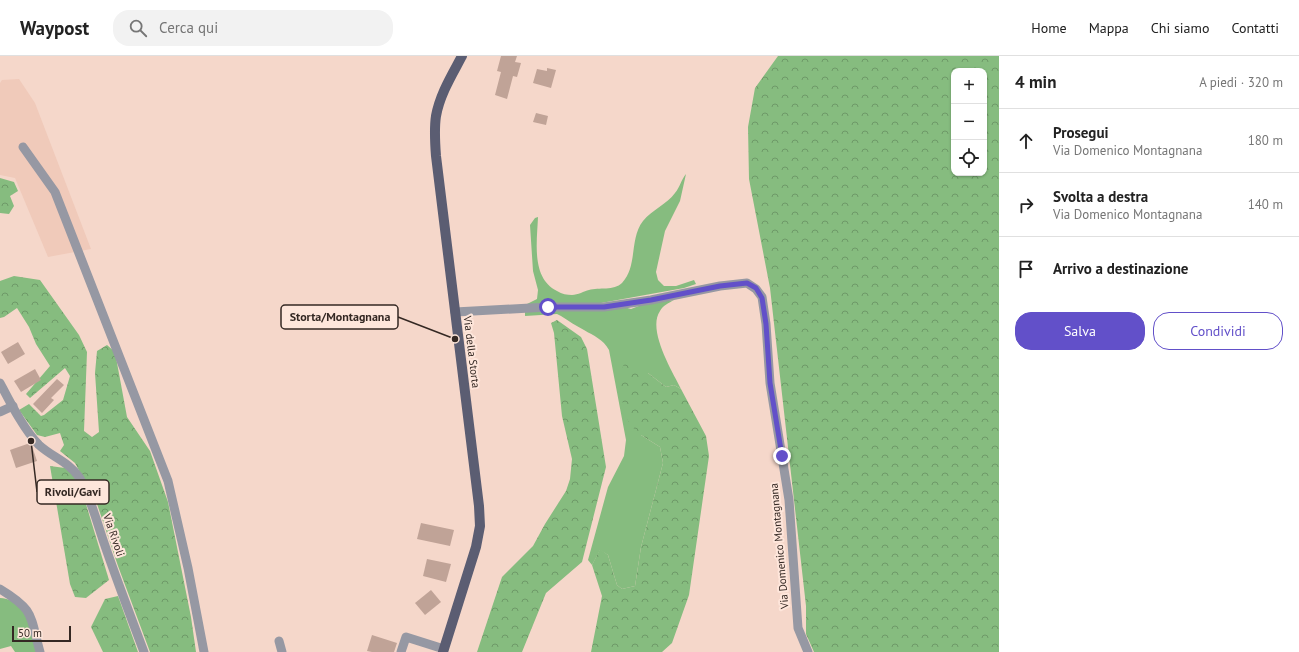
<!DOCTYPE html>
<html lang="it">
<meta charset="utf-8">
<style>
:root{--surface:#fff;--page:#f2f2f2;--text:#222;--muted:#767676;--line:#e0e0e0;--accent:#6250c9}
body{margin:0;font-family:"PT Sans",sans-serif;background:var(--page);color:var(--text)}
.controls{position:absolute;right:12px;top:12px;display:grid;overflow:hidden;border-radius:8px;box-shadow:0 1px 3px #0004}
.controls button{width:36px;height:36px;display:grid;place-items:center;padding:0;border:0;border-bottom:1px solid var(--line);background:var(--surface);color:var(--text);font:20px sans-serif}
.scale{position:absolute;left:12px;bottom:10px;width:59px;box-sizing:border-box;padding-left:4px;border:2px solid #342823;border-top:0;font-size:11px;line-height:14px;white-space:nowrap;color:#342823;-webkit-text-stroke:3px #fee6db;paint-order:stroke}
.stop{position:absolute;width:12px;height:12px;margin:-9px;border:3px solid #6250c9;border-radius:50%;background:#fff}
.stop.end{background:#6250c9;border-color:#fff;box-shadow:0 1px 4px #0008}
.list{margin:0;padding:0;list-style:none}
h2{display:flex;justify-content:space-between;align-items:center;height:52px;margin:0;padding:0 16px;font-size:17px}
h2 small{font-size:13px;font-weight:400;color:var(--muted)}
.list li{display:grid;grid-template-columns:26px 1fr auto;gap:12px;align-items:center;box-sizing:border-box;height:64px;padding:0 16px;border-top:1px solid var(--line)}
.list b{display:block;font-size:15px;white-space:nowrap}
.list p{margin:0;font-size:13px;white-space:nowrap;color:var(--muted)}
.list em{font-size:13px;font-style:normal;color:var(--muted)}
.actions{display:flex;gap:8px;padding:12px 16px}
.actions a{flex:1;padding:9px 0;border:1px solid var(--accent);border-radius:16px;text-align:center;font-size:14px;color:var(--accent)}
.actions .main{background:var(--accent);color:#fff}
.icon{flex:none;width:22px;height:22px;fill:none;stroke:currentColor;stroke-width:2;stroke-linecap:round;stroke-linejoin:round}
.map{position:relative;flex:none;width:999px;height:596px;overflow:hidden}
header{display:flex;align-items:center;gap:24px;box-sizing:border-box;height:56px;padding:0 20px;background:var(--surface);border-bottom:1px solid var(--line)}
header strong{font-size:19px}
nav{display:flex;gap:22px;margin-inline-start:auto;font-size:14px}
.search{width:280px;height:36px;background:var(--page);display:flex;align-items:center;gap:10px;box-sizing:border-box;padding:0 14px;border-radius:16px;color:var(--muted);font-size:15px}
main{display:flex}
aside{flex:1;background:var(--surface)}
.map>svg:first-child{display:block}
.built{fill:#f0caba}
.green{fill:#86bc7f}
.forest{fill:url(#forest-crowns);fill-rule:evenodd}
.building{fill:#c0a397}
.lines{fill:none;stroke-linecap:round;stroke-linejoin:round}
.minor{stroke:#9698a3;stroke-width:9}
.major{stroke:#5b5d72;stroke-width:10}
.route{stroke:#6250c9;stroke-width:5}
.labels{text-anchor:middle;stroke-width:4;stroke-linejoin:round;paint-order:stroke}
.street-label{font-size:11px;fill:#342823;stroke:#fee6db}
.leader{fill:none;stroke:#342823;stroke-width:1.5}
.callout-dot{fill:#342823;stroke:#fee6db;stroke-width:1.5}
.callout{fill:#fee6db;stroke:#342823;stroke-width:1.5}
.callout-label{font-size:12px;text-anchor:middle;font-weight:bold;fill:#342823}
</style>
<header>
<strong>Waypost</strong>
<div class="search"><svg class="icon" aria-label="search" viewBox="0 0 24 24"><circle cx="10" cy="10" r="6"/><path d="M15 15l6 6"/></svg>Cerca qui</div>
<nav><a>Home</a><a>Mappa</a><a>Chi siamo</a><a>Contatti</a></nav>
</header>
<main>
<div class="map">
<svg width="999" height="596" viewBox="0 0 999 596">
<defs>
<pattern id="forest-crowns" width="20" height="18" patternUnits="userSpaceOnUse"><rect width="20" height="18" fill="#86bc7f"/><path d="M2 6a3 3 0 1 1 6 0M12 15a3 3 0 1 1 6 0" fill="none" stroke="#6e9968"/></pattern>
</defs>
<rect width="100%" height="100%" fill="#f5d7ca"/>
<path class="built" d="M19,23L35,47L91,193L48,201L15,122L0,119V27L2,24Z"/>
<g class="green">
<path d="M686,118L680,145L665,175L656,216L658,224L664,230H676L694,224L696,228L684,232L590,249L527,248L537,243L538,234L533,215L530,169L535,162L538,161C537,186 531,222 557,235C562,238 567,239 572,239C578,239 584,235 589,234C599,231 614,235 622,227C638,210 629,183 643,165C652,154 667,148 675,137C680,131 681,124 686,118Z"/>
<path d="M674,244C669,247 663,249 660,255C647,274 672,315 681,333L674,329L666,331L648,317L641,379L660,391L663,407L641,491L635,530L622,533L617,529L608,499L600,494L592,509L588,504L608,431L624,400L626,384L609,294C603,283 594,280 584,274C576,270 569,265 561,260L557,258L525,260V256L624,251L631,253L644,248Z"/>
<path d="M0,542C8,542 20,548 25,554C29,560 36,588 38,596H15L11,590L0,593Z"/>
</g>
<g class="forest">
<path d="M778,0H999V596H814L806,578V550L770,232L749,123L748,71L755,32ZM954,15H984V117H954Z"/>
<path d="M0,122L14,126L18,135L10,140L14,150L9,158L0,157Z"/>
<path d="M14,220L40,224L79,279L87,296L84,375L92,381L99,376L95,317L97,295L107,289L115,296L127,361L150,395L168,446L191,561L196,596H150L118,510L97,448L75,407L60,395L64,389L60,377L45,381L37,379L19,354L29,348L41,360L44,359L63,344L70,320L65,312L30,342L26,338L50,310L36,288L29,271L17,252L4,261L0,262V225Z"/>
<path d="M557,264L581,281L587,293L606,411L582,506L546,537L522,596H477L502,521L533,490L545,468L566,435L570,423L572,403L562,360L554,277L551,267Z"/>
<path d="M627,305L635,308L641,317H648L666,331L674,329L681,333L706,380L709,400L689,539L672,587L662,596H591L602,540L592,509L600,493L608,499L617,529L622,533L635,530L641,491L663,407L660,391L641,379L629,368L619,334L623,310Z"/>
<path d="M50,410L65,412L73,418L82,435L109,524L86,542L75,541L70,528Z"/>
<path d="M118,540L138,596H103L91,571L105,543Z"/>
</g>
<g class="building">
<path d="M501,0H517L515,6L521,7L517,21L513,20L507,43L495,39L501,16L497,15Z"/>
<path d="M547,12L556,14L551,32L533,27L537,13L547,15Z"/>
<path d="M536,57L548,60L546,69L533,66Z"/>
<path d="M18,286L25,298L8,308L1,296Z"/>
<path d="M35,313L41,324L21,336L14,325Z"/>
<path d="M57,323L64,329L51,342L54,344L42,357L33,348Z"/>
<path d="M30,387L32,390L37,405L16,412L10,394Z"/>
<path d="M421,467L454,474L450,490L417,483Z"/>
<path d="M427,503L451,508L446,526L423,520Z"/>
<path d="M431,534L441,546L425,559L415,547Z"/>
<path d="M372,579L397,587L394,596H372L367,595Z"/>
</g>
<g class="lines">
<g class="minor">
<path d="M23,91L55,136L168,425L188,512L204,596"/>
<path d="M455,256L548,251H604L651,244L720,230L747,227L756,233L762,241L766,268L770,327L789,444L798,572L808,596"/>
<path d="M0,327C10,346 24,374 39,389C52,401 69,406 79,421C89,437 97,466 103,484C116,522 130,559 144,596"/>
<path d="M0,356L13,350"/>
<path d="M0,533C35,554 30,560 40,596"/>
<path d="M279,585L282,596"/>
<path d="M401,596L406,581L444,593"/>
</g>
<path class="major" d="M443,596L476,491L480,470L479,450L436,100C435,87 434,73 436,60C440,38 452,19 462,0"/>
</g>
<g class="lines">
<path class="route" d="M548,251H604L651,244L720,230L747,227L756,232L762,242L766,268L770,327L782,400"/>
</g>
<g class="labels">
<g class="street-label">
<text transform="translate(472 296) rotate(83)" y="4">Via della Storta</text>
<text transform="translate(114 479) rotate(71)" y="4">Via Rivoli</text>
<text transform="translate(779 490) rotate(-95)" y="4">Via Domenico Montagnana</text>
</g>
</g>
<path class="leader" d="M455 283L398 261M31 385L37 436"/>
<g class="callout-dot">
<circle cx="455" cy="283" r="4"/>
<circle cx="31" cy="385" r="4"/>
</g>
<g class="callout">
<rect x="281" y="249" width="117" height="24" rx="4"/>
<rect x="37" y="424" width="72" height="24" rx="4"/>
</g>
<g class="callout-label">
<text x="340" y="265">Storta/Montagnana</text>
<text x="73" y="440">Rivoli/Gavi</text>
</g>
</svg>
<div class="controls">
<button>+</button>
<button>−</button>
<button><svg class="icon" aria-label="locate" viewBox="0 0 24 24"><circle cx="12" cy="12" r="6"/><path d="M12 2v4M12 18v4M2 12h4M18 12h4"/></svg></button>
</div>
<div class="scale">50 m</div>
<div class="stop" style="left:548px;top:251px"></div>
<div class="stop end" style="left:782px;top:400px"></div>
</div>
<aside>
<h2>4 min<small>A piedi · 320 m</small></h2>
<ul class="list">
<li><svg class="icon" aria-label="ahead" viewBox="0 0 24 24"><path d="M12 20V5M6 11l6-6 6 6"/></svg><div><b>Prosegui</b><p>Via Domenico Montagnana</p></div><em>180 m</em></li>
<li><svg class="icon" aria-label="right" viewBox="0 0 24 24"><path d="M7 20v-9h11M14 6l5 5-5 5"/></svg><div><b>Svolta a destra</b><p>Via Domenico Montagnana</p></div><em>140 m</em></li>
<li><svg class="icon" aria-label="arrive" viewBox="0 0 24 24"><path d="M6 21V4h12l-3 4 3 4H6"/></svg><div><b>Arrivo a destinazione</b></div></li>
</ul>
<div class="actions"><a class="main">Salva</a><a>Condividi</a></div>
</aside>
</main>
